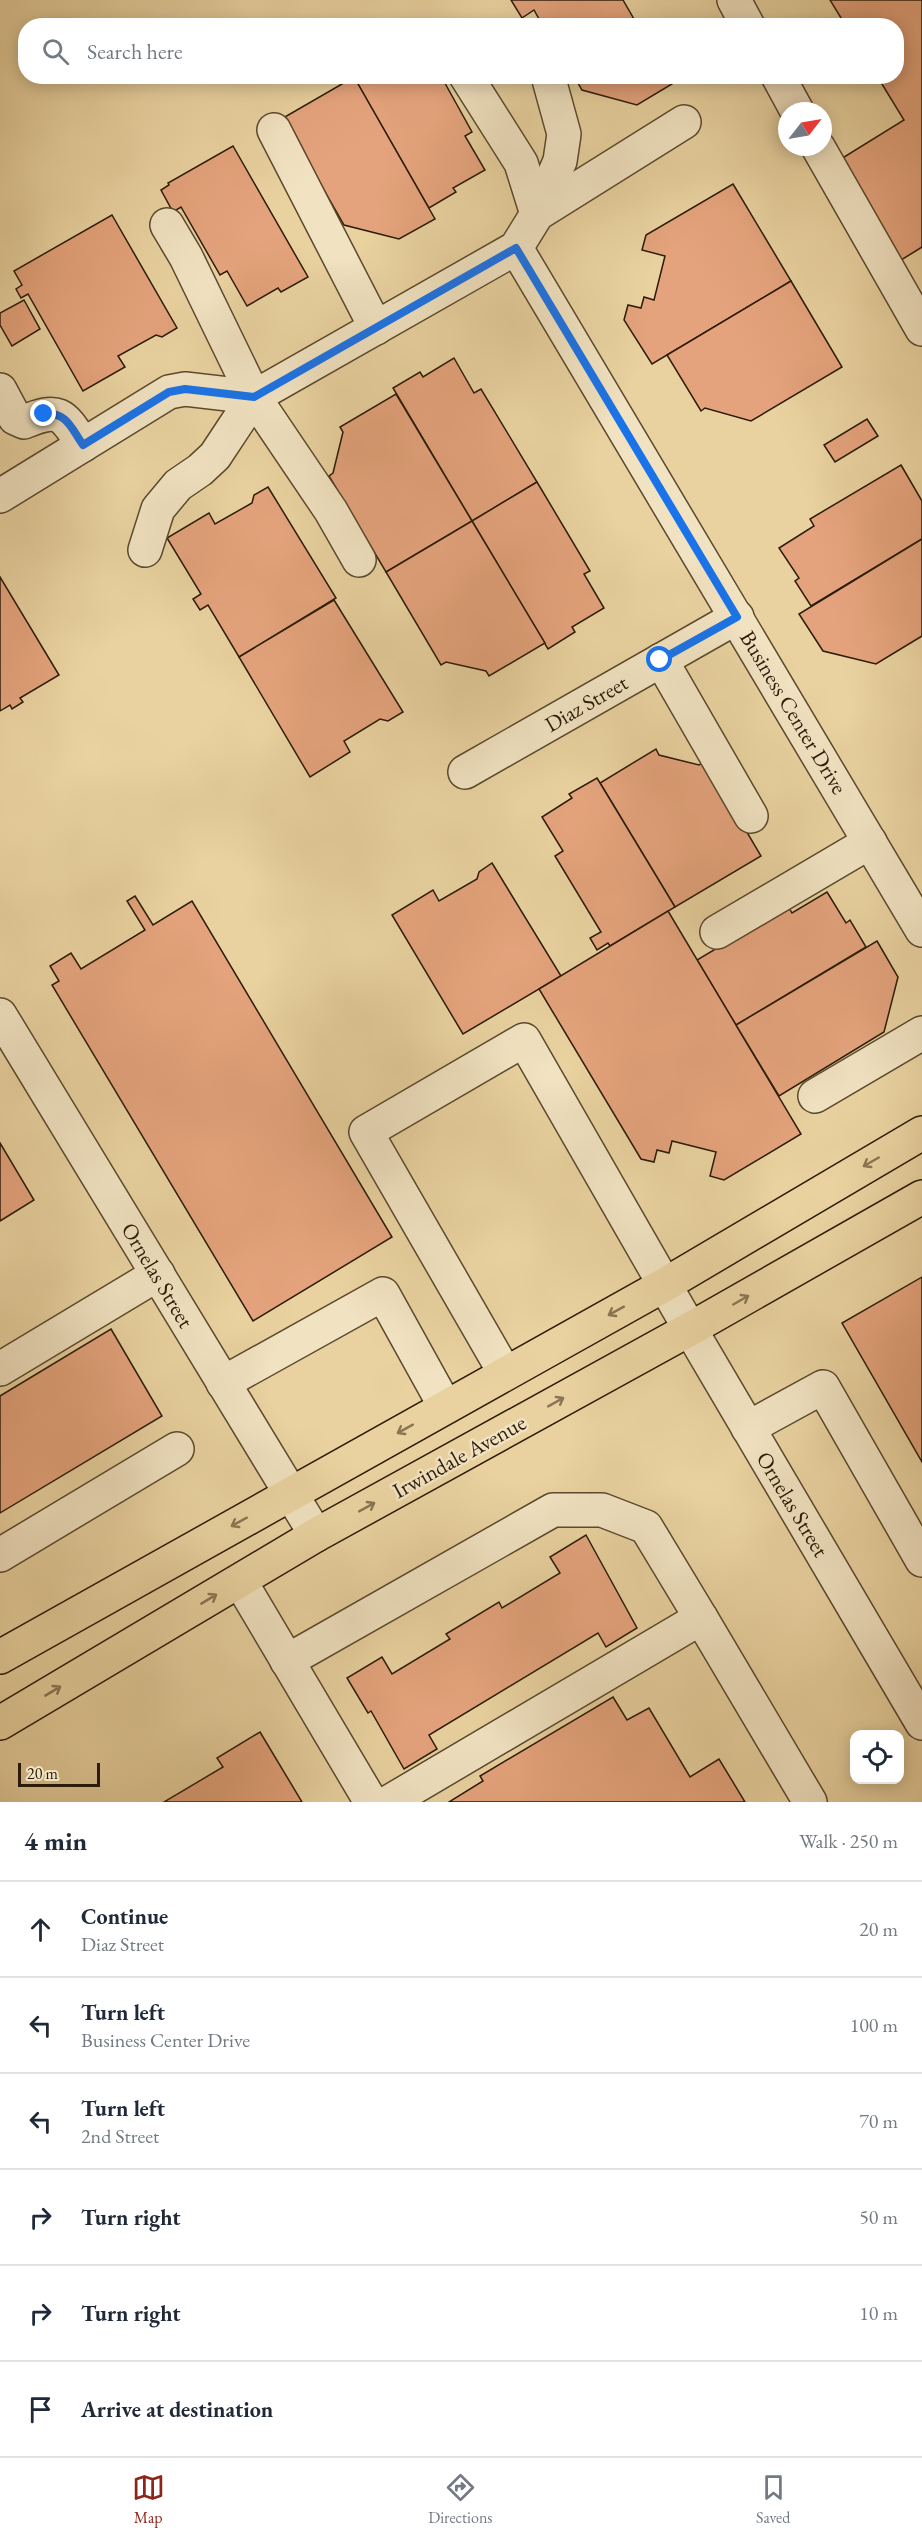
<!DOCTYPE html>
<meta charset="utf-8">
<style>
:root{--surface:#fff;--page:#f6f6f7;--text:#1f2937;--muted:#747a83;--line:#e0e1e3;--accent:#8f2418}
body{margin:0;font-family:"EB Garamond",serif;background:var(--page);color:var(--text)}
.controls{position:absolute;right:18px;bottom:18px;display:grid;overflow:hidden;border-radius:12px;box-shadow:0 3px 15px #0003}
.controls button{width:54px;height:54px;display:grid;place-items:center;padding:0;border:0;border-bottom:2px solid var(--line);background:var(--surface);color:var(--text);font:30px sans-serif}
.compass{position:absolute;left:778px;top:102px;width:54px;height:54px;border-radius:50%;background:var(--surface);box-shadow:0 3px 15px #0003;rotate:59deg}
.scale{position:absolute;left:18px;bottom:15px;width:82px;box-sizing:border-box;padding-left:6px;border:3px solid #2b1b08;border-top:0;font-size:16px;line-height:21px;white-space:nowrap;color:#2b1b08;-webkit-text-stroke:4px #f1e2c1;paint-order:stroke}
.stop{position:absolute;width:18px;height:18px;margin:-14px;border:4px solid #1a73e8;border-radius:50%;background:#fff}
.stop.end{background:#1a73e8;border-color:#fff;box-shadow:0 2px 6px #0008}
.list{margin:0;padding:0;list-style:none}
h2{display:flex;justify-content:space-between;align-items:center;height:78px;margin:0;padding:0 24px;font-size:26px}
h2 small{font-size:20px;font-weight:400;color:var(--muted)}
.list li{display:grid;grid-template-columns:39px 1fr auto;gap:18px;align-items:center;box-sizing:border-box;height:96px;padding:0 24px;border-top:2px solid var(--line)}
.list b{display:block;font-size:22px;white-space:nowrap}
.list p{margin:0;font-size:20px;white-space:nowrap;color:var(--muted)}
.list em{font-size:20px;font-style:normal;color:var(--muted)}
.icon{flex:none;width:33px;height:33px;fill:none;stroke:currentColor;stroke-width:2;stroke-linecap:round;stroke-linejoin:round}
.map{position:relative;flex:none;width:922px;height:1802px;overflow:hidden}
.search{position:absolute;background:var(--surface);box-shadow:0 3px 15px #0003;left:18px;right:18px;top:18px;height:66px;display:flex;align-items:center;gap:15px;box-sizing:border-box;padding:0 21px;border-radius:24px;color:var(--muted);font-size:22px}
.sheet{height:654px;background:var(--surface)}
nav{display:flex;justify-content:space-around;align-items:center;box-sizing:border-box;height:84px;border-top:2px solid var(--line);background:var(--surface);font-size:16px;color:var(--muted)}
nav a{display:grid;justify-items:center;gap:3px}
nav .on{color:var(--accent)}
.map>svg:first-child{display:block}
.building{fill:#e4a37c;stroke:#2b1b08;stroke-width:1.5}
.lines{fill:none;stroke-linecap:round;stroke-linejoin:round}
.minor-casing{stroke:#5a492e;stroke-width:36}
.major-casing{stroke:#2b1b08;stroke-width:36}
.minor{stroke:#f1e2c1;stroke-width:33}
.major{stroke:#e9d2a0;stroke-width:33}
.oneway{stroke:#8a7654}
.route{stroke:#1a73e8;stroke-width:8}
.labels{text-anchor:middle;stroke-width:5;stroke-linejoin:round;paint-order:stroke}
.street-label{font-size:22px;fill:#2b1b08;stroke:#f1e2c1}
</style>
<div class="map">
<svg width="922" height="1802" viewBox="0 0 922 1802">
<rect width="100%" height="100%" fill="#e9d2a0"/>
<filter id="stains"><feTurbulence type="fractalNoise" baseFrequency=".00333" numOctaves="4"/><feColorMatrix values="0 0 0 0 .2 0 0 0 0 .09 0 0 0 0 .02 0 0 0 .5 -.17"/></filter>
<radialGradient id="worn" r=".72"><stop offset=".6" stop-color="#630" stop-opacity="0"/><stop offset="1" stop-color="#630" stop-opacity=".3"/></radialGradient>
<g class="building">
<path d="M511,0H623L638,26H543L534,10L522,18Z"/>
<path d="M830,0H922V247L898,262L836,162L904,120L877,76H896V26H846Z"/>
<path d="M441,76L472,132L465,136L485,170L453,188L456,192L429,208L354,77Z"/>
<path d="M574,76H668L672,84L637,105L582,90Z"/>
<path d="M354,77L435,219L399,239L344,225L283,118Z"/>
<path d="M233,146L308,277L281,292L278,288L247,306L227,271L220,275L181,207L173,212L161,190L169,185L168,183Z"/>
<path d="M733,184L791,281L652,364L624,320L628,305L641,308L644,297L654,300L665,256L642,250L646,235Z"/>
<path d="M112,215L177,328L162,337L156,335L118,356L125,367L83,391L28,294L21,298L16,289L22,285L14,271Z"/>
<path d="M791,281L842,367L751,421L705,408L701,411L667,355Z"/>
<path d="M24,300L40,329L12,346L0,325V313Z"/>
<path d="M454,358L474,393L481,389L537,482L472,521L393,388L420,372L423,377Z"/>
<path d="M396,394L472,521L386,572L329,476L333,473L343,432L340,427Z"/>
<path d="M867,419L878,436L835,462L824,445Z"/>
<path d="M901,465L922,501V539L811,606L795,581L799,578L779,548L814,526L810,519Z"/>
<path d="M537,482L590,571L584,574L604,608L572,627L575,632L548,649L472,521Z"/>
<path d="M268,487L336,598L239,657L208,605L200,610L193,599L201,594L167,538L209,513L215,524L252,503L254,495Z"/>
<path d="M472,521L545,643L489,676L486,671L446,662L441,665L386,572Z"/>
<path d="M922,539V636L876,664L823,651L799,614Z"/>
<path d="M0,577L59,675L20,698L23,702L12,709L10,705L0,711Z"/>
<path d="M334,600L403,712L388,721L380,719L344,741L350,752L310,777L239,657Z"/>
<path d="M656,749L659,755L699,765L705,761L761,856L675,907L600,783Z"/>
<path d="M597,778L675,907L610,946L608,943L597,950L590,938L601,932L555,856L563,851L542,817L572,798L569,794Z"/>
<path d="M492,863L561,976L463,1034L392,915L433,890L439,901L477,879L479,872Z"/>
<path d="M827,892L846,923L850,920L866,947L736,1025L697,960L788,906L792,913Z"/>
<path d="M135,896L153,925L192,901L392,1237L253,1321L52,985L59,981L50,966L71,953L81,969L145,930L127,901Z"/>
<path d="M668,911L801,1134L724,1180L710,1176L716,1152L672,1141L669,1153L657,1150L654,1162L641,1159L539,989Z"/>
<path d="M877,941L898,977L884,1032L779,1096L736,1025Z"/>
<path d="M0,1143L34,1200L0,1221Z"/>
<path d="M922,1277V1462L842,1323Z"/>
<path d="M111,1329L162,1416L0,1513V1396Z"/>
<path d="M586,1535L637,1628L606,1647L598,1633L429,1735L437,1749L404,1769L371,1711L368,1713L347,1678L382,1657L392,1674L450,1639L446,1634L499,1602L502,1608L560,1573L550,1557Z"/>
<path d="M613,1697L627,1720L649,1708L690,1777L719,1759L745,1802H449L483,1781L480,1776Z"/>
<path d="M260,1732L302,1802H164L223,1767L217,1758Z"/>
</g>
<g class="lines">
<defs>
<g id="minor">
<path d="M734,0L748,26"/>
<path d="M466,76L521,163L537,214"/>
<path d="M778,76L797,111"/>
<path d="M274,130L376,328"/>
<path d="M818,147L922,329"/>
<path d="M537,214L560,161L564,134L548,76"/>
<path d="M167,225L186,257L254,397L331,511L359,560"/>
<path d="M516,248L922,930"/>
<path d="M0,390L15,418L24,422C60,407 63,414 83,445"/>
<path d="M0,496L169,392L185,389L254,397"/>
<path d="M145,550L158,509L178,485L200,470L215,456L254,397L516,248L537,214L684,122"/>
<path d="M661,660L751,816"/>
<path d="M465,772L737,617"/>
<path d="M717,932L870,842"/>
<path d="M0,1015L316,1535"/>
<path d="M815,1096L922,1033"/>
<path d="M0,1369L158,1274"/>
<path d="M505,1373L366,1132L524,1040L690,1329L922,1723"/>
<path d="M223,1383L383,1294L445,1406"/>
<path d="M748,1428L823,1387L922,1560"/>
<path d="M0,1555L177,1449"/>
<path d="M240,1581L371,1802"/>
<path d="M287,1661L553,1510H602L646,1527L701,1618"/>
<path d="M389,1802L701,1618L810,1802"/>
</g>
<g id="major">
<path d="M0,1657L666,1284L922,1133"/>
<path d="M0,1723L316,1535L690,1329L922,1197"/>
</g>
</defs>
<use href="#minor" class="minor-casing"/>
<use href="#major" class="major-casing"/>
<use href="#minor" class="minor"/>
<use href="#major" class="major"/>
</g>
<defs><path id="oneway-shaft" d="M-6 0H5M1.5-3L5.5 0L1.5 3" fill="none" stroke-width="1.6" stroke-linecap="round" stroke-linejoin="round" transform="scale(1.5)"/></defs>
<g class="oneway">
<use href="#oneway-shaft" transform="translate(871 1162) rotate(150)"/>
<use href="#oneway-shaft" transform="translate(741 1300) rotate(-30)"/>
<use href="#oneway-shaft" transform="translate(616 1311) rotate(151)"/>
<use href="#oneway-shaft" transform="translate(556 1402) rotate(-29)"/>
<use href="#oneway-shaft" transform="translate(405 1429) rotate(151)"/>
<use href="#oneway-shaft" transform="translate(367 1507) rotate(-29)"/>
<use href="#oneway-shaft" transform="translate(239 1522) rotate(151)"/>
<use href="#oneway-shaft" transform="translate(209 1599) rotate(-31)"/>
<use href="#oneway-shaft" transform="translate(53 1691) rotate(-31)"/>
</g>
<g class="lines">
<path class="route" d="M44,414C67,412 71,428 83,445L169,392L185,389L254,397L516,248L737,617L660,660"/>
</g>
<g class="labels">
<g class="street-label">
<text transform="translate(586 703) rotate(-30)" y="8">Diaz Street</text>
<text transform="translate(794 712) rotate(59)" y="8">Business Center Drive</text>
<text transform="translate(158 1275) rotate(59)" y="8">Ornelas Street</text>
<text transform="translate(459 1456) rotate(-29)" y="8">Irwindale Avenue</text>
<text transform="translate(793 1504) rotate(59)" y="8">Ornelas Street</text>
</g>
</g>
<rect width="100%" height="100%" filter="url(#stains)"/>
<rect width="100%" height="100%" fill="url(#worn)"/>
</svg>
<div class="controls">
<button><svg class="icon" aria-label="locate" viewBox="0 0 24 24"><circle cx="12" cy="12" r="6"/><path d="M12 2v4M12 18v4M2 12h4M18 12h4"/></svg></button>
</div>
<svg class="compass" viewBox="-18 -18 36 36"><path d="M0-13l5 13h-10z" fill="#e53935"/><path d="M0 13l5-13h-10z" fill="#747a83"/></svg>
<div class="scale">20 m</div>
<div class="stop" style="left:660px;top:660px"></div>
<div class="stop end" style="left:44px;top:414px"></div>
<div class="search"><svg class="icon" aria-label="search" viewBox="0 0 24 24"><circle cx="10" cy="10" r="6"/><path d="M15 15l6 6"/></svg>Search here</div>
</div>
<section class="sheet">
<h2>4 min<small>Walk · 250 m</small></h2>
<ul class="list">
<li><svg class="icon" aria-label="ahead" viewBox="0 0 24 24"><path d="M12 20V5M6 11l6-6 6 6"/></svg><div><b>Continue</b><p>Diaz Street</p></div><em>20 m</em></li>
<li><svg class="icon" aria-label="left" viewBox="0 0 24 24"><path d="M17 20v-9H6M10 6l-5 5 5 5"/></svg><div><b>Turn left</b><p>Business Center Drive</p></div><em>100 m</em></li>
<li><svg class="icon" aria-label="left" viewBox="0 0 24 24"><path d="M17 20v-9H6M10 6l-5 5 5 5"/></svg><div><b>Turn left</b><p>2nd Street</p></div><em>70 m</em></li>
<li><svg class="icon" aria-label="right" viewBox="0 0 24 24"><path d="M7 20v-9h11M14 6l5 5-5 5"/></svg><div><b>Turn right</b></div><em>50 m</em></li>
<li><svg class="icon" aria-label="right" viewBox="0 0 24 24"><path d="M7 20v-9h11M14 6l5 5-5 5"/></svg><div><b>Turn right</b></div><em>10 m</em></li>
<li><svg class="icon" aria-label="arrive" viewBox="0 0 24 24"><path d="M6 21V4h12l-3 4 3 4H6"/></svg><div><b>Arrive at destination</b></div></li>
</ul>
</section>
<nav>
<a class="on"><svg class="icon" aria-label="map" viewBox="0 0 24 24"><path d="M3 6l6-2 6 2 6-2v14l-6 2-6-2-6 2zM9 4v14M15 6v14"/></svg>Map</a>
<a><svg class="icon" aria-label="directions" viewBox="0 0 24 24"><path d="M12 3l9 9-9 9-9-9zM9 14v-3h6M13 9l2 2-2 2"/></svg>Directions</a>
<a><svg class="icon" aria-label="saved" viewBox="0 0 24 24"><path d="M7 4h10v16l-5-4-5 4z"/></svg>Saved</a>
</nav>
